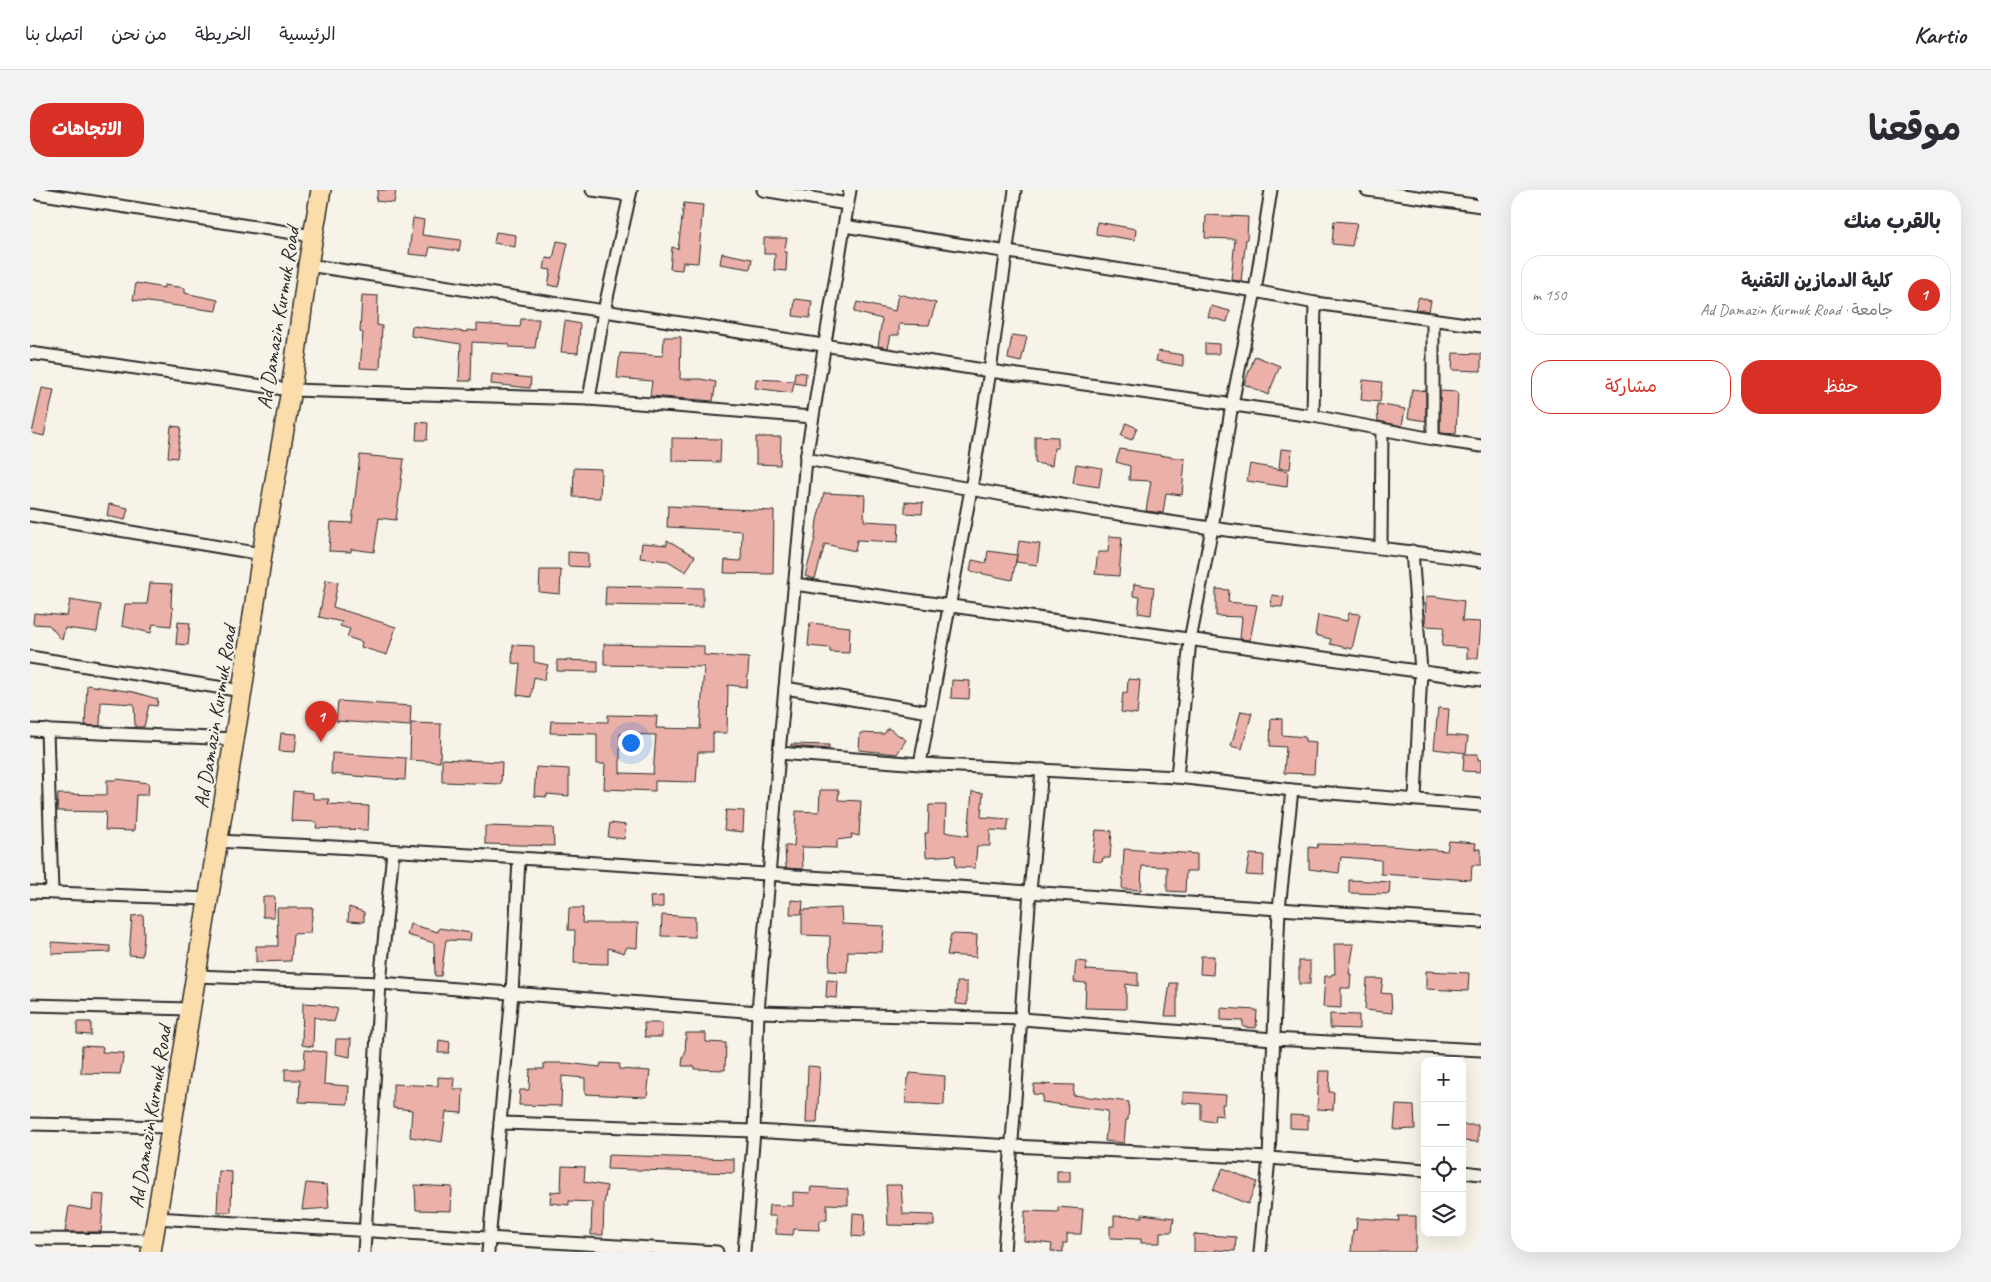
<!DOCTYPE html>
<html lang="ar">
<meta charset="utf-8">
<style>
:root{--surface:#fff;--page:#f2f2f3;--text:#2b2b33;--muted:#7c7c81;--line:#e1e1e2;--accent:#d93025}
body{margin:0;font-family:Caveat,"Playpen Sans Arabic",sans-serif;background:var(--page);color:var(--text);direction:rtl}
.controls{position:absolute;right:15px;bottom:15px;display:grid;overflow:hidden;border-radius:10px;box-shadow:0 5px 20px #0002}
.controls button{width:45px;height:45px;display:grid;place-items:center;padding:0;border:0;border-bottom:1px solid var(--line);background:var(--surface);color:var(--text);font:25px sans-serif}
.you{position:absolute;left:600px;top:552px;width:18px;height:18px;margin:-12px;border:4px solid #fff;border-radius:50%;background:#1a73e8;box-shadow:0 0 0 8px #1a73e833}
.badge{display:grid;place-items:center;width:32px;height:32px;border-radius:50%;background:var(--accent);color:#fff;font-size:16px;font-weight:700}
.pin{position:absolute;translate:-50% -41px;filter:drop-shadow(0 1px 2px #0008)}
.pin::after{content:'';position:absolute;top:26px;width:18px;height:15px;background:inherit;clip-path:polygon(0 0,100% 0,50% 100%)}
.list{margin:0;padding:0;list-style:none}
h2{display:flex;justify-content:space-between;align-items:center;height:65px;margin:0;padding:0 20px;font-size:21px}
h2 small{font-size:16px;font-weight:400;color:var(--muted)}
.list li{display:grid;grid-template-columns:32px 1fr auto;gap:15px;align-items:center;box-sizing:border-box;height:80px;margin:0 10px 10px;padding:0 10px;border:1px solid var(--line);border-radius:20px}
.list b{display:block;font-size:19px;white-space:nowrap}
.list p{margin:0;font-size:16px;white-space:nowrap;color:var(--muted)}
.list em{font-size:16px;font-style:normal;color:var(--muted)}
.actions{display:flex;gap:10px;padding:15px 20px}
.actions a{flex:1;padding:11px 0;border:1px solid var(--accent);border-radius:20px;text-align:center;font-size:18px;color:var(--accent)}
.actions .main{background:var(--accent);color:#fff}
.icon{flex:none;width:28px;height:28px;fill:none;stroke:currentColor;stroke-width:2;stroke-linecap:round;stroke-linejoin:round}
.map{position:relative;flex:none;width:1451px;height:1062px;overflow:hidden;direction:ltr;border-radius:20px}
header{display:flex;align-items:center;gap:30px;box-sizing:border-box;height:70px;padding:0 25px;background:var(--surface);border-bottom:1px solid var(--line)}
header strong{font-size:24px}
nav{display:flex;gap:28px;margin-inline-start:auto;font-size:18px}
.intro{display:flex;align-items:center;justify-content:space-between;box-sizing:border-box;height:120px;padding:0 30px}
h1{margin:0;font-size:35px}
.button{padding:12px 22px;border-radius:20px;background:var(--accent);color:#fff;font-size:18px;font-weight:700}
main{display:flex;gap:30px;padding:0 30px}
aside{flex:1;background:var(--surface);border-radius:20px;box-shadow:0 5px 20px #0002}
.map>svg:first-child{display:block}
.building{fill:#ebb0a7;stroke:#2b2b2b;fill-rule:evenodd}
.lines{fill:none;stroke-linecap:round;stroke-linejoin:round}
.minor-casing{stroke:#2b2b2b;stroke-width:15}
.trunk-casing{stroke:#2b2b2b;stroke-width:22}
.minor{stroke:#f7f3e8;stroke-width:11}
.trunk{stroke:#fbddab;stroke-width:19}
.labels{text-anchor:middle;stroke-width:4;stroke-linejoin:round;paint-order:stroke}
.street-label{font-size:21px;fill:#2b2b2b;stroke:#f7f3e8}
</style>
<header>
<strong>Kartio</strong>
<nav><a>الرئيسية</a><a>الخريطة</a><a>من نحن</a><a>اتصل بنا</a></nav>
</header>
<div class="intro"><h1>موقعنا</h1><a class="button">الاتجاهات</a></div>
<main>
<aside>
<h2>بالقرب منك<small></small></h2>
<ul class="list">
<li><span class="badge">1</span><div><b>كلية الدمازين التقنية</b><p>جامعة · Ad Damazin Kurmuk Road</p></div><em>150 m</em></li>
</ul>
<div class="actions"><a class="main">حفظ</a><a>مشاركة</a></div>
</aside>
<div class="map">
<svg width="1451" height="1062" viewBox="0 0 1451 1062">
<rect width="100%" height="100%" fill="#f7f3e8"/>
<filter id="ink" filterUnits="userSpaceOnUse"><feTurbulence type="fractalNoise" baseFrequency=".02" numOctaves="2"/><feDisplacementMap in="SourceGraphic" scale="10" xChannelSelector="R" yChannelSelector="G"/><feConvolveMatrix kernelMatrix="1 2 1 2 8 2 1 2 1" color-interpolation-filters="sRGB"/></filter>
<g filter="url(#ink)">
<g class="building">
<path d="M348,0H366L364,13L346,11Z"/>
<path d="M654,13L673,15L668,73L653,72L652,80L640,79L642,57L648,59Z"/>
<path d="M1176,25L1218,27L1217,49H1216L1211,91L1201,90L1205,49L1175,48Z"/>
<path d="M383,28L394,30L392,45L431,50L429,61L400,57L398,66L379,64Z"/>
<path d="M1304,31L1327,33L1322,56L1302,54Z"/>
<path d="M1067,32L1106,39L1105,50L1066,44Z"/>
<path d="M466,42L486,45L485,57L464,53Z"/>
<path d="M734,48H757L754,62H757L756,81L744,80L745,64H734Z"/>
<path d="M527,51L538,53L528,97L518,95L521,80L514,79L516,68L523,69Z"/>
<path d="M692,63L722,69L720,79L690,74Z"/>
<path d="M106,93L134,98V95L155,98V103L188,110L186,121L103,110Z"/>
<path d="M868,104L906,113L899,135L869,134V145H861L858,158L848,156L852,129L824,122L827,112L865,121Z"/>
<path d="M332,105L348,106L347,135L352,136L350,179L330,178L333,143L330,142Z"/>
<path d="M1389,107L1401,111L1399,121L1385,119Z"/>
<path d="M765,109L782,111L780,128L763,126Z"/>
<path d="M1181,116L1200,121L1197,132L1178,127Z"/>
<path d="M491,129H509L505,158L479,157V154L442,152L441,191H429L431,154L381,146L382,136L437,142V140L447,141V134L490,137Z"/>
<path d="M535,131L550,134L548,163L531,162Z"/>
<path d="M982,145L997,147L991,172L978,169Z"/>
<path d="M634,147H651L650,189H671L686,192L683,211L620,206L622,191L587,188L590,163L633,166Z"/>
<path d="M1175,153L1189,154V164H1175Z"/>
<path d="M1128,161L1153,165V176L1126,171Z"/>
<path d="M1423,163L1451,164V181L1422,180Z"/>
<path d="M1225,166L1250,176L1238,205L1214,194Z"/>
<path d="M765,182L776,183L775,195L764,193L762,203L725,198L726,189L764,191Z"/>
<path d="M462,184L501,188L500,198L461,194Z"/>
<path d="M1333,190L1352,192L1350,212L1331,210Z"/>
<path d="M12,198L24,200L14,246L2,243Z"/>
<path d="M1382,199L1396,201V231L1378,228Z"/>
<path d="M1410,201L1428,202L1426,244L1410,243Z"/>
<path d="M1347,214L1375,219L1372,236L1348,231Z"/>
<path d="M387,232L398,233L397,250H386Z"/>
<path d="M1096,233L1107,238L1102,250L1091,246Z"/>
<path d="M141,236L151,237L147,268L138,267Z"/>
<path d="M1005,246L1028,247V258H1024L1022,276L1005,273Z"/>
<path d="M726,247H751L750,275L726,274Z"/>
<path d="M642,248L691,249L690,272L642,271Z"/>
<path d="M1090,259L1155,269L1152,305L1136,303L1133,323L1116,321L1121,291L1099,290L1100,276L1086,272Z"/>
<path d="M1251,259L1262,260L1260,279L1249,278Z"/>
<path d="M330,265L374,269L366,330L349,328L344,362L321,359V362L299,361L301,332L322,333Z"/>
<path d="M1046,274L1072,278L1069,297L1043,293Z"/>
<path d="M1220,274L1258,281L1257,297L1217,291Z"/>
<path d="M544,278L571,279L570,308L543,307Z"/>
<path d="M794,303L835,305L834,331L869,333L868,352L827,350L825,361L795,354L785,389L775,386L785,348L787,330Z"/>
<path d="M875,312L893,313L892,324L875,323Z"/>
<path d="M79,314L98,318L95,330L77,326Z"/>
<path d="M638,316L744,321L743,384L694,383L695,370L711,371L712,341L637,337Z"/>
<path d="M1079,346L1092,347L1089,386L1065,384L1068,362H1078Z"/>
<path d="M637,350L665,366L656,382L638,371L610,368L612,353L637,355Z"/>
<path d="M989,351L1010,354L1007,375L986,372Z"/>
<path d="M958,361L987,365L982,390L940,381L942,370L956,373Z"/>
<path d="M538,362L558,363V377L538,376Z"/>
<path d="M510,380H531L530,404L509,402Z"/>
<path d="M296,390L308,392L303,417L366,437L357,465L331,457L332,452L317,447L320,439L310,436L312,432L289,427Z"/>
<path d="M120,393L142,394L141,417L143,418L141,436L123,434L121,443L92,436L95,414H117Z"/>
<path d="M1104,394L1124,397L1121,425L1108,423L1110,407L1103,406Z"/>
<path d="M576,396L673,398V417L575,415Z"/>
<path d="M1186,399L1199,400L1198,412L1227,415L1220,450L1210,449L1212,427L1186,426Z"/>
<path d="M1242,405L1254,407L1252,417L1241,416Z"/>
<path d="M1402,406L1434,411L1432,431L1451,432L1448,468H1437V458L1412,456L1414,437L1395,436L1396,407Z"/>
<path d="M40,410L71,415L67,442L35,438L32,450L19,435L3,434L4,423L37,426Z"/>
<path d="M1319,423L1330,424L1322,459L1300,454L1301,449L1285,445L1288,425L1317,431Z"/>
<path d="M148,432L160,433L158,455L146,454Z"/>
<path d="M780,433L820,437L819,463L800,462V458L778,456Z"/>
<path d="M574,454L674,456V465L719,468L717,497L698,495L697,543H683V562H668L666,592L625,591V601L574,599L575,574H567V544L520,543L521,531L578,532V525L627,526L626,538L670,539L674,477L574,475ZM590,544L626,545L623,584L590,583Z"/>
<path d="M483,455L504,456V472L518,475L514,490L504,487L501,507L487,505L490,474L482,473Z"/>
<path d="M527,470L568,471V482L527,481Z"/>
<path d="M1098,489L1110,490L1107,524L1091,522L1093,502L1097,503Z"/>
<path d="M922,490L940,491L939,509L921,508Z"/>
<path d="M57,495L103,502L128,509L127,516L119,515L114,537H105L104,514L71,512L70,536L55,535Z"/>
<path d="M308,511L381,516L380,536L306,531Z"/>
<path d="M1408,518L1419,519L1417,545L1438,547L1436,563L1404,559Z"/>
<path d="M1211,521L1222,523L1212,559L1201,556Z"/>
<path d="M1241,528L1252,529V545L1275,547V551L1286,552L1284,584L1254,583L1256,557L1240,556Z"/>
<path d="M381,533L411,534L410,572L380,570Z"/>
<path d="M858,538L876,550L867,564L829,560L830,543L854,544Z"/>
<path d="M251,543L267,544L265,562L249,561Z"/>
<path d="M761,554L799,555V559L761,556Z"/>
<path d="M302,563L376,568L375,590L301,584Z"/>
<path d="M1434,564H1448V570H1451V582L1433,581Z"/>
<path d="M412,569L472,572L471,594L412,592Z"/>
<path d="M506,577L539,579V606L517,604V607L504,606Z"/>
<path d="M87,589L119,593L118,605H106L104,641L75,640L76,622L27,621L28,604L77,605V590H87Z"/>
<path d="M790,600H809L808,610L831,611L829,646L821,644L822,648L807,650V658L772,657L773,679L756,678L755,656H764L766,621L789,622Z"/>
<path d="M263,601L283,603V609H299L298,614L339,616L338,640L286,638L287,632L261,631Z"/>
<path d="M942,602L953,603L951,627L979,629L977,641L960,640V656H947L945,678L926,677L925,665L896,667L895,643H898L899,615H916L915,642L938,646Z"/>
<path d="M696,620L714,621L713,642L694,640Z"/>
<path d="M580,633L596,635L594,649L578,647Z"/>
<path d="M455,636L523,638L524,656L455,654Z"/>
<path d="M1066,640L1082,641L1080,668H1073L1072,672L1062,671Z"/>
<path d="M1419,651L1446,653L1445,659H1451V675H1442L1441,690L1351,684V670L1311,667L1309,683L1279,679V657L1287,658L1288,654L1361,656L1417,661Z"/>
<path d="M1094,659L1167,664V681H1156L1155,702L1137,701V677L1112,676L1111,700L1092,699Z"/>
<path d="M1220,664L1234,665L1233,686L1216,685Z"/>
<path d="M1319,690L1360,692L1359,704L1319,703Z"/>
<path d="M633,706V717L621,718L620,707Z"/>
<path d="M233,707H245L244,727H233Z"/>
<path d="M761,710L773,711L772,724H760Z"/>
<path d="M319,717L334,722V732L318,731Z"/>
<path d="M247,718H283L280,743L263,744L261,771L226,772V756H248Z"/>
<path d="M539,718H553L552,733H608L607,758L597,757L594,763L578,758V774L544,773L545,740H538Z"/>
<path d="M811,718L812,734L854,736L852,762L818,761L817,782L799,781L800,746L772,745V720Z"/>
<path d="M113,725L114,746L112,766L99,765L102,726Z"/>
<path d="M632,725L665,727V747L631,746Z"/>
<path d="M380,734L408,742L409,738L441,743L440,751L416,750L411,786H405L404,753L377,745Z"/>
<path d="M921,744L947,745L946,767L917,765Z"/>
<path d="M22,752L80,756V762L22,764Z"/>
<path d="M1304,754H1324L1319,784H1321L1320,798H1311V818L1293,817L1295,786H1301L1302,784H1305Z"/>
<path d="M1171,766H1184L1183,785L1170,784Z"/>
<path d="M1046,771L1057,772L1056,780L1108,783V796L1096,794V819L1055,818L1056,793L1044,792Z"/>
<rect x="1269" y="771" width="11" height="23"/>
<path d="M1396,781L1439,783L1438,801L1396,799Z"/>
<path d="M1337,789H1353L1351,803L1361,804L1362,823L1335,820Z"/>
<path d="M797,790L808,791L807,808L796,807Z"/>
<path d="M927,792H937V815L926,814Z"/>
<path d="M1140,793H1147V826H1135Z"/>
<path d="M273,813L290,814L308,819L304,832L284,827L283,857L272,855Z"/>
<path d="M1191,818L1227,820L1226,838L1213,837V831L1191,830Z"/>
<path d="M1300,824L1329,825V839L1300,838Z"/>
<path d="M47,832H61V845L47,844Z"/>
<path d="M614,833H632V847H615Z"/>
<path d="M656,843H676V852L696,853L695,880L664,879V876H652L653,865H655Z"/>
<path d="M306,849H321L320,867L305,864Z"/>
<path d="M409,850L420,852L419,863H408Z"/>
<path d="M52,856L73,857L72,862L94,863L90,884L51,883Z"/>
<path d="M275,860L296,862L294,894L319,896L318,914L269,912L270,890H255V879H274Z"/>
<path d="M514,873H537L570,877L571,873L590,874L589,879L620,881L617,907L555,904V888L532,886L531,916L489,915L490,900H499L500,879H514Z"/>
<path d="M778,876L790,877L787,933H776Z"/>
<path d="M1289,881H1300L1299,902H1304L1303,920L1287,919Z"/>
<path d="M880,883L915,886L914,915L876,913L877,888H879Z"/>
<path d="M408,887L424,888L423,899H433L432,923L416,922L412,952L380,947L382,920L363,918V894L408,896Z"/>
<path d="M1004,894L1044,895L1043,905L1099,912L1098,930H1096L1094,953L1075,951L1078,921L1012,912L1013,905L1003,904Z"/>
<path d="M1153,902L1196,905L1195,914H1192L1193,926L1185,925L1184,932L1171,930V914L1153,913Z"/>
<path d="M1366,915L1384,916L1385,939L1364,940Z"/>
<path d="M1260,925L1278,926V939L1260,938Z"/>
<path d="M1432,935H1448V952L1432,951Z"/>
<path d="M578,965L704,969V983L577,979Z"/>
<path d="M532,976L555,977L554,992L577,996L574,1014L573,1045H561L562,1012L539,1011V1015L520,1013L521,1002L531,1001Z"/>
<path d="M1193,978L1227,992L1218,1014L1183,1000Z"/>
<path d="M189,981L202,982L201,1022H187Z"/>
<rect x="1027" y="981" width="13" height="11"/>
<path d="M276,993L297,995L299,1018L272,1020Z"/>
<path d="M385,995L422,997L421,1021L386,1020Z"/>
<path d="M856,995H871L873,1024L904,1025V1036L858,1035Z"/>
<path d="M781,997L818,999V1015L797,1014V1030H790L789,1040L764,1039L763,1045L746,1044V1026H738L739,1015L763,1016V1002L780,1003Z"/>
<path d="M63,1004L74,1005L71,1042H35L39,1016L62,1020Z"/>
<path d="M1028,1017L1053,1019L1051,1044H1037V1053H1033V1062L1021,1061L1022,1054L994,1051L995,1021L1028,1022Z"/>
<path d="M823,1023L835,1024L834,1047L822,1046Z"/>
<path d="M1112,1024L1144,1028L1142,1042H1130V1053H1111V1049L1080,1048V1036H1084V1026L1112,1027Z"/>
<path d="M1368,1026H1386V1056L1384,1062H1321L1323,1040H1326L1327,1028L1369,1031Z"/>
<path d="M1164,1044L1206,1047L1205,1061L1185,1060V1062H1164Z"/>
</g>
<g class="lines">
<defs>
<g id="minor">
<path d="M562,0L600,5"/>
<path d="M733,0L817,14"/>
<path d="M1337,0L1451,16"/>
<path d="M0,2L283,46"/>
<path d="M814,36L1225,101L1285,113L1451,136"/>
<path d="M278,75L960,181L1283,226L1403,249L1451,256"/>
<path d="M0,163L261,200L559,209L782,227"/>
<path d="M559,209L574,121L601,0"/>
<path d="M1283,226L1285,113"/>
<path d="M1403,249V129"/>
<path d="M776,269C911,294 1046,319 1181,338C1271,350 1361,358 1451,371"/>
<path d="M0,325L232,364"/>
<path d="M1351,357L1352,239"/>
<path d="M1382,361L1391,481L1385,608"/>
<path d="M764,394L1451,490"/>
<path d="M0,467L212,501"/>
<path d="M755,498L899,522"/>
<path d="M0,540L205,549"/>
<path d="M17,540L22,702"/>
<path d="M749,563L890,574L1147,587L1262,600L1451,615"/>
<path d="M890,574L941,299L960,181L985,0"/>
<path d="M1147,587L1160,450L1182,338L1202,214L1225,101L1241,0"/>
<path d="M187,651C608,672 1030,706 1451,732"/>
<path d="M0,702L178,709"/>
<path d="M166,786L350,793L728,822L992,829L1243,849L1451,860"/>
<path d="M0,815L160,819"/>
<path d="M470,933L724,941L982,956L1239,968L1395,980"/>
<path d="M0,934L141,937"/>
<path d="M1432,982L1451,984"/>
<path d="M126,1028L687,1062"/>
<path d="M0,1049L122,1050"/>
<path d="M334,1062L350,793L363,661"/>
<path d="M458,1062L482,804L489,669"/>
<path d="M714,1062L724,941L728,822L749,563L776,269L820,0"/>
<path d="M974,1062L1000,701L1012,580"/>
<path d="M1230,1062L1239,968L1249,719L1262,600"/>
</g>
<path id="trunk" d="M121,1062L212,501L232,364L261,200L278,75L291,0"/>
</defs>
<use href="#minor" class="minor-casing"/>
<use href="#trunk" class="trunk-casing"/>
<use href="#minor" class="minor"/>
<use href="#trunk" class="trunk"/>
</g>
</g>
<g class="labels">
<g class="street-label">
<text transform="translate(248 128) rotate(-81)" y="7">Ad Damazin Kurmuk Road</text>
<text transform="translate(185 527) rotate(-81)" y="7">Ad Damazin Kurmuk Road</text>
<text transform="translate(120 927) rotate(-81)" y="7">Ad Damazin Kurmuk Road</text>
</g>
</g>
</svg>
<div class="controls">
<button>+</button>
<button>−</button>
<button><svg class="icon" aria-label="locate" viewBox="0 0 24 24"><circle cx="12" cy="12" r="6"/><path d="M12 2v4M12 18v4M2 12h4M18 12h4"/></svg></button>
<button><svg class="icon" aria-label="layers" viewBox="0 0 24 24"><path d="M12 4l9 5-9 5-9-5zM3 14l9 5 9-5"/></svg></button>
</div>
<div class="you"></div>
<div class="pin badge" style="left:291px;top:552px">1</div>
</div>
</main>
